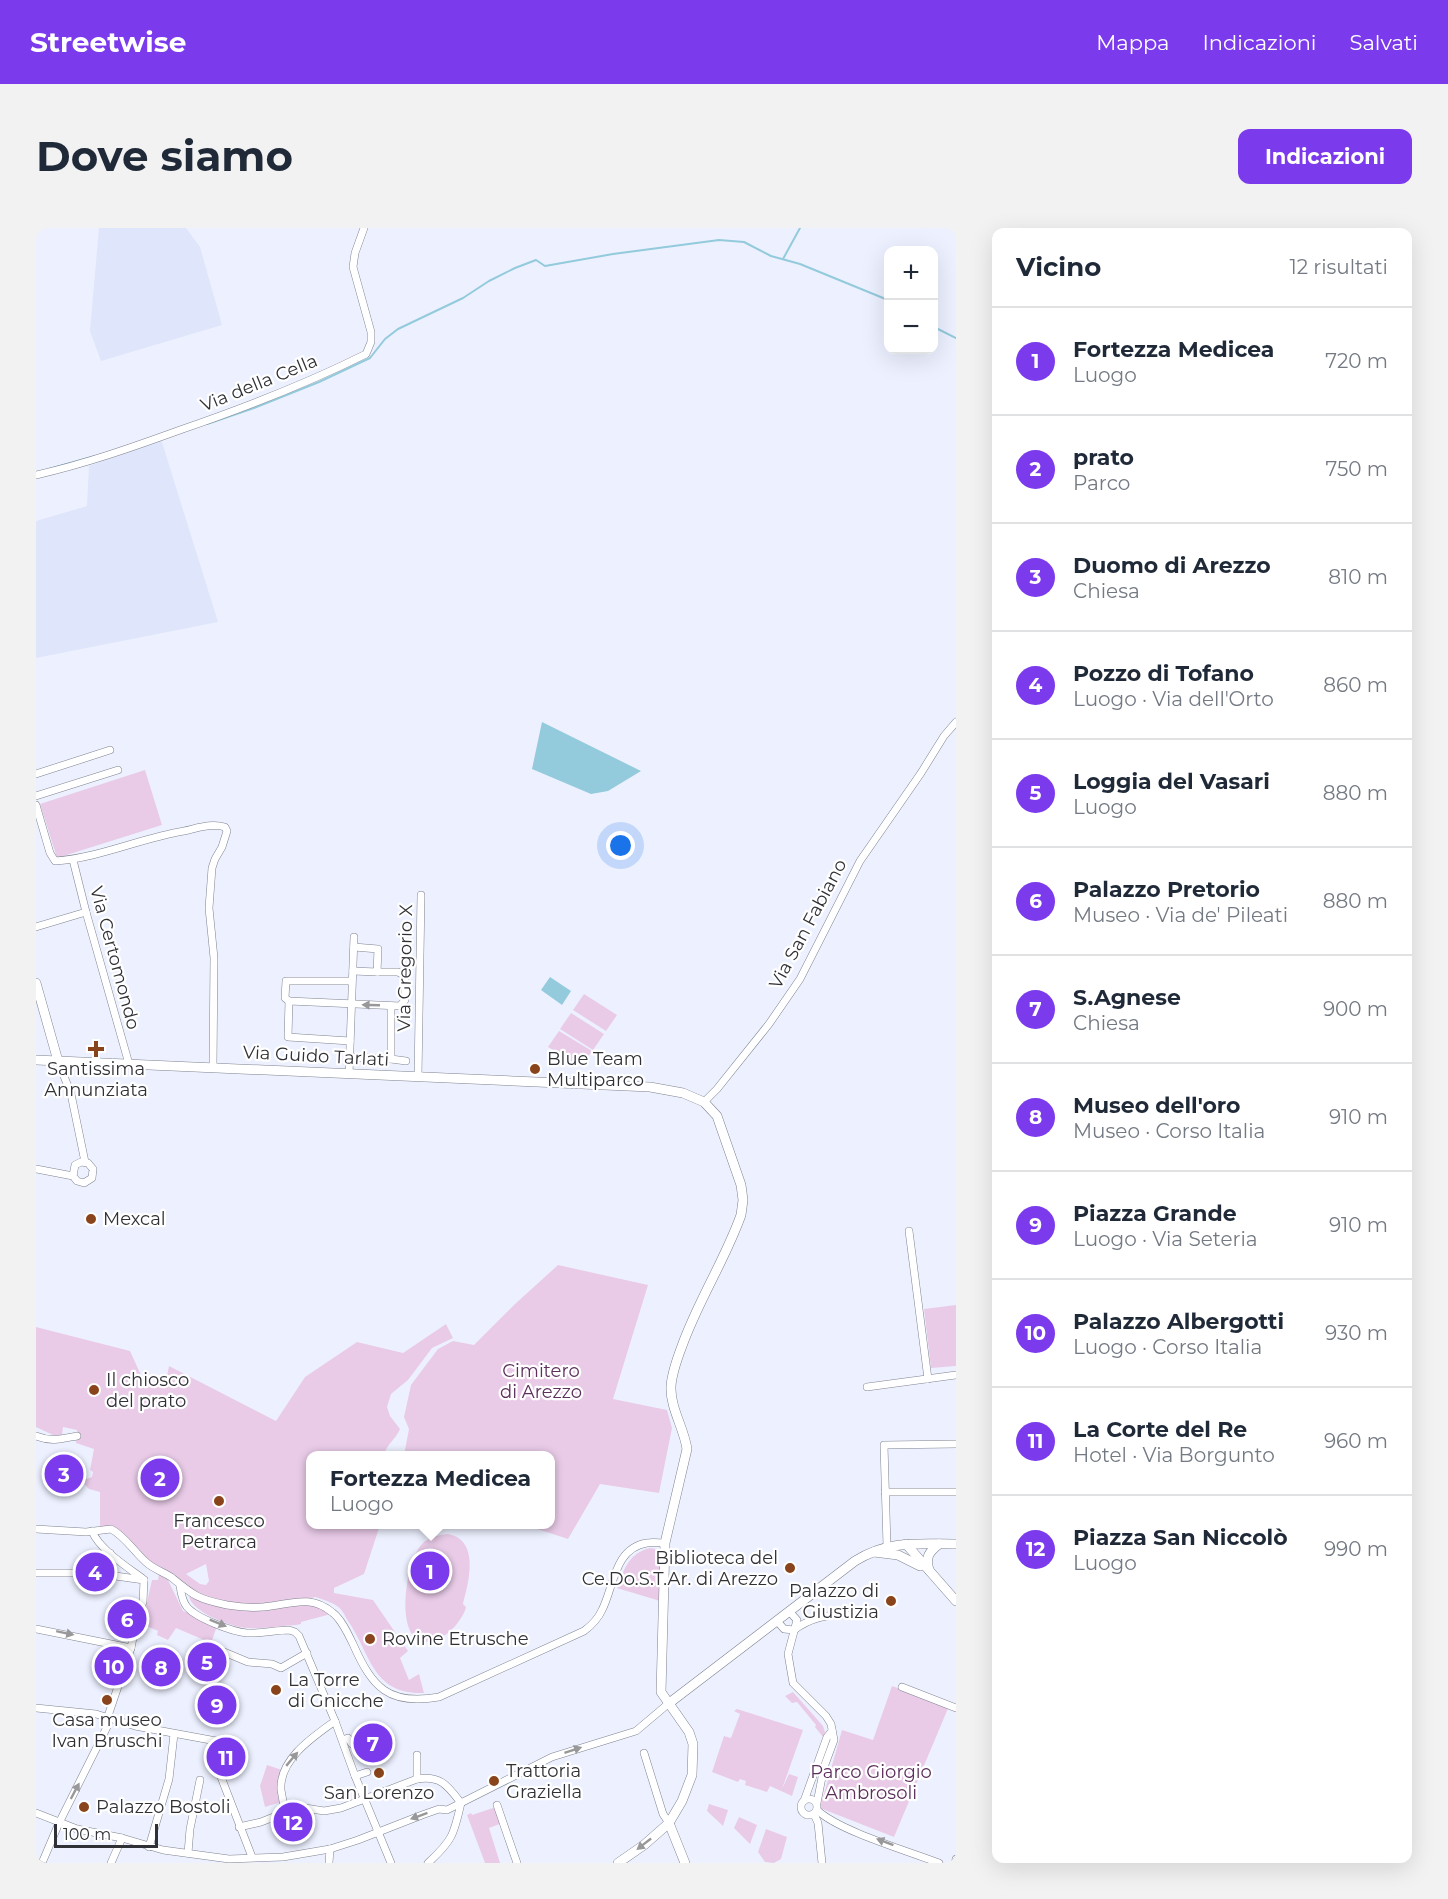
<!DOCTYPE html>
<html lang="it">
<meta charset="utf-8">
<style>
:root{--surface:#fff;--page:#f2f2f3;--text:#1f2937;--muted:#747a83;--line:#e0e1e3;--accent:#7c3aed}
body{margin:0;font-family:Montserrat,sans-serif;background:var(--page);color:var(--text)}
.controls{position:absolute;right:18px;top:18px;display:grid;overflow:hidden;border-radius:12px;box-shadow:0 6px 24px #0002}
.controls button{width:54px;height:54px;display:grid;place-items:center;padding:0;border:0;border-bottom:2px solid var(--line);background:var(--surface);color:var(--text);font:30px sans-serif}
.scale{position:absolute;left:18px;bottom:15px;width:104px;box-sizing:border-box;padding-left:6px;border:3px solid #303136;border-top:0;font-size:16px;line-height:21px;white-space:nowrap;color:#303136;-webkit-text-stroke:4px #fff;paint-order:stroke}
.you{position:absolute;left:585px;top:618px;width:21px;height:21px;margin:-15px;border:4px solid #fff;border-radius:50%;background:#1a73e8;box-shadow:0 0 0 9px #1a73e833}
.badge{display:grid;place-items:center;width:39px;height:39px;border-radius:50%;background:var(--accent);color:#fff;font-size:20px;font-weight:700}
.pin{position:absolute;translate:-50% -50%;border:3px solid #fff;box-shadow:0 2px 6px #0006}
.popup{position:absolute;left:270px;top:1223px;width:249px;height:78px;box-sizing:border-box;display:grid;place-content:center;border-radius:12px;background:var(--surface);filter:drop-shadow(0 2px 4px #0005);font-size:20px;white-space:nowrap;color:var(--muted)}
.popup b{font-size:22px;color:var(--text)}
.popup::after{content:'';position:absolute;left:50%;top:100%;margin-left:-12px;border:12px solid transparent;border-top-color:var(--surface)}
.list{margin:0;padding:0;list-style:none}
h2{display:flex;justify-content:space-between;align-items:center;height:78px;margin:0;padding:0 24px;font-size:26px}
h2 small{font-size:20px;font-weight:400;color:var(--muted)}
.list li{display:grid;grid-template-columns:39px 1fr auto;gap:18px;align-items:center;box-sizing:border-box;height:108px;padding:0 24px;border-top:2px solid var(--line)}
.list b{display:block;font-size:22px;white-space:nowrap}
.list p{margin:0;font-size:20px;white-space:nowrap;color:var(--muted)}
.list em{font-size:20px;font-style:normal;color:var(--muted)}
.map{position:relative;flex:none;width:920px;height:1635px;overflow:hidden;border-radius:12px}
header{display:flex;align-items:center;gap:36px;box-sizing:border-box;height:84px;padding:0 30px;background:var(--accent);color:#fff}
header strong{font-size:28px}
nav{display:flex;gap:33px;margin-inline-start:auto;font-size:21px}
.intro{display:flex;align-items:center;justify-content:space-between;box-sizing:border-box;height:144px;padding:0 36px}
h1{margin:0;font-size:42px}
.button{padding:15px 27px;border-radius:12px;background:var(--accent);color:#fff;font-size:21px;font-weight:700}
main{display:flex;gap:36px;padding:0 36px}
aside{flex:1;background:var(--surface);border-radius:12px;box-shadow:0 6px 24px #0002}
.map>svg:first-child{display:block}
.built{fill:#dfe5fa}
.green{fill:#e9cbe8;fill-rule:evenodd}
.water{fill:#93cadc}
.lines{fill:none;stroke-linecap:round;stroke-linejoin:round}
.stream{stroke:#93cadc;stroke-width:2}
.street-casing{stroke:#7f838f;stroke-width:8}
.secondary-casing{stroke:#7f838f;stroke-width:10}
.street{stroke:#fff;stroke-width:7}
.secondary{stroke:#fff;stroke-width:9}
.oneway{fill:#98989a}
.poi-dot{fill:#89441b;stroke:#fff;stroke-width:2}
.labels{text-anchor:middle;stroke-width:4.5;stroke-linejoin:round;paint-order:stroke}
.street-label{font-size:18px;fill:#303136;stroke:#fff}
.poi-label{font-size:18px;fill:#303136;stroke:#fff;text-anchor:start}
.park-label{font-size:18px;fill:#5c2f5c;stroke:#fff}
</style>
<header>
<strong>Streetwise</strong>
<nav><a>Mappa</a><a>Indicazioni</a><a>Salvati</a></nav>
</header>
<div class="intro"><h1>Dove siamo</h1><a class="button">Indicazioni</a></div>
<main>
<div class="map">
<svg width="920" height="1635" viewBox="0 0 920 1635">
<rect width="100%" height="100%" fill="#edf1ff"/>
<g class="built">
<path d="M63,0H150L164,19L186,97L65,133L54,103Z"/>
<path d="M124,208L182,394L0,430V293L51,278L53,238Z"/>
</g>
<g class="green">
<path d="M109,542L126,597L21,630L4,576Z"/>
<path d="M548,766L581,787L570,803L537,782Z"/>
<path d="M535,785L568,806L557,822L524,801Z"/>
<path d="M523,803L556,823L545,839L512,819Z"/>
<path d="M522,1037L612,1057L577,1171L631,1182L636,1200L623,1265L564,1256L532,1311L489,1297L514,1296V1228L368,1227L373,1201L368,1189L375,1157L402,1121L417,1113L438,1117L479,1076Z"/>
<path d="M920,1077V1138L895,1140L888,1081Z"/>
<path d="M410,1096L417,1110L396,1120L372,1152L355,1166L351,1179L354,1188L364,1201C360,1211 350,1217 348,1227L274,1228V1296L344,1297L328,1346L298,1360V1365L337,1372L372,1423L364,1430L373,1452L383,1446L388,1465C336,1467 335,1426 312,1393C309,1388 306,1381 301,1378C295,1374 286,1371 279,1369L268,1372L209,1379L163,1370L112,1337L79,1303L64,1301V1264L53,1261L47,1255V1248L51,1251L56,1249L57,1244L54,1242L58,1221L40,1215L41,1202L27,1199L26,1207H17L0,1199V1099L94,1123L110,1158L130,1153L133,1138L240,1193L269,1149L321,1114L367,1125ZM170,1336L173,1353L170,1357L164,1356L150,1346Z"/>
<path d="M412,1306C444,1312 433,1354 427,1376L430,1379C429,1386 419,1400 412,1405C354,1445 366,1337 386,1316C393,1309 402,1307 412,1306Z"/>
<path d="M614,1320L620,1321L624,1325V1373L581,1360C588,1341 593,1325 614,1320Z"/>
<path d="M123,1346L132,1352L147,1383L181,1398L175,1415L140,1400L132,1412L121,1407L122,1403L106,1396L116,1352H122Z"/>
<path d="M153,1368L180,1378L257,1376L278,1378L295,1386L265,1394V1396L260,1397C244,1398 228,1401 212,1400C197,1400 155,1384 153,1368Z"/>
<path d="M856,1458L913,1478L858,1609L784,1580L806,1502L837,1512Z"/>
<path d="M757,1464L787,1498L789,1504L787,1509L779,1499L780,1497L761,1474L756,1475L749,1468Z"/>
<path d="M701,1481L767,1502L746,1561L753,1546L762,1549L756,1568L734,1558L731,1564L709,1557L710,1553L704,1551L702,1554L676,1544L688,1508L695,1510L704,1486L698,1483Z"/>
<path d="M231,1537L246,1542L245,1574L229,1579L224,1558Z"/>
<path d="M673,1576L692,1582L687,1598L671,1583Z"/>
<path d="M460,1579L466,1595L453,1600L464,1635H449L431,1587L435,1585L436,1587Z"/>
<path d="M703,1589L721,1597L714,1616L698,1600Z"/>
<path d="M730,1601L751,1609L745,1631L738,1635L729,1634L722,1624Z"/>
</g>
<g class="water">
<path d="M506,494L605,543L572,563L555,566L496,541Z"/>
<path d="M514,749L535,763L526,777L505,762Z"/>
</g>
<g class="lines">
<g class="stream">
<path d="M747,31L764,0"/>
<path d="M898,99L920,110"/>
<path d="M171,196L218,180L283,154L334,130L349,111L362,101L427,70L453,53L479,40L500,32L509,38L577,26L683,12L708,14L735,28L764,36L852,72"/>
<path d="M13,241L59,228"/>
</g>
<defs>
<g id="street">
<path d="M0,247C49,236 97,219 144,202C208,180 270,156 330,126L335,114V104L317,39L319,25L328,0"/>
<path d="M0,546L74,522"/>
<path d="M0,568L82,542"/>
<path d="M0,577L14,625L19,633C63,630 105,610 148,603C162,600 175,595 189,599L191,603L186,619L179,631L176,640L173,680L178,730L177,839"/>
<path d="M37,632L50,684L93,836"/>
<path d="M0,699L50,684"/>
<path d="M317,743L341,744L342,721L318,719"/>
<path d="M253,773L249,770L250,753H316"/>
<path d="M314,813L252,809L253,773L364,778L369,772V748L362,744H341"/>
<path d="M314,829L355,831V778"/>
<path d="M355,831L370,833"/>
<path d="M22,833L35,866L49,934"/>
<path d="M313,846L318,709"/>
<path d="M382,849L385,667"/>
<path d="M668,874L681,861L733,796L764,751L824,633L885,545L908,508L920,494"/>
<path d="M0,941L37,948L41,953L48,955L56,950L57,941L52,935L45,934L39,937L37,948"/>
<path d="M873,1003L892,1151"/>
<path d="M831,1159L920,1147"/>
<path d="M0,1208C15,1214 25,1211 41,1208"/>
<path d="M849,1264H920"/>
<path d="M0,1301L50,1304L75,1301C89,1308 99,1325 111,1335C118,1341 127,1344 135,1349C157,1367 161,1371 191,1377C203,1379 215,1380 227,1379C253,1377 274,1365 297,1385C306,1392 312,1406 317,1416C336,1459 352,1478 403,1469L548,1403C556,1397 562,1391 566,1382C578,1359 578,1320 611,1315C617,1314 623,1315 629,1315"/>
<path d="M56,1303C63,1321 91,1339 106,1350"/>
<path d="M851,1318L848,1217L920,1216"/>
<path d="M0,1345H58L108,1352"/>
<path d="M69,1347L74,1325"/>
<path d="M144,1358C145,1365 146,1373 151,1379C160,1390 197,1404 211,1405C225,1406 240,1402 253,1402L259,1404L263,1408L299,1493L319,1548L355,1635"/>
<path d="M753,1383L761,1392L752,1426L757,1455L790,1488L795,1496L798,1512L788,1539L781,1575"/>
<path d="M741,1393L748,1401L758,1402C774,1390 790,1387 810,1386"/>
<path d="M0,1401L95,1420"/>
<path d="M188,1424L212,1434L236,1436L245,1440L271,1425"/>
<path d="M866,1459L920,1480"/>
<path d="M0,1480L60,1486L99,1498L191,1515L186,1531L185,1549L216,1629"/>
<path d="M307,1512L312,1510L316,1516"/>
<path d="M608,1525L627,1586L633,1595"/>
<path d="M381,1527V1551"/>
<path d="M319,1548L331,1544"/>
<circle cx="773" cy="1579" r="8"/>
<path d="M768,1573L791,1509L796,1503"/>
<path d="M461,1577L481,1635"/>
<path d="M781,1582C803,1603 872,1623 903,1635"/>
<path d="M0,1585L41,1601L86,1610L127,1622L193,1631L247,1629L294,1621L322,1612L386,1587L403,1581L411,1582L516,1529L600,1503L632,1476"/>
<path d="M250,1585C248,1578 246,1569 245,1562C243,1531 277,1509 299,1493"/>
<path d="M778,1586L782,1595L786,1635"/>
<path d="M203,1599L225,1594L263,1579L288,1583L305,1580L381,1551C405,1547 412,1558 425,1575"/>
<path d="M113,1619L133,1551L138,1506"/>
<path d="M152,1625L154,1601L164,1552"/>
<path d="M6,1635L23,1595L71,1499V1491L95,1420L101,1389L107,1374L108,1352"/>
<path d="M75,1635L86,1610"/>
<path d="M293,1635L294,1621"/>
<path d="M392,1635C416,1613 418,1607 425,1575"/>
<path d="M919,1635L920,1631"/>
</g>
<g id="secondary">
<path d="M0,755L22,833"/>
<path d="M0,832L614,859L647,865L668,874L681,888L705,957L707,972L705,987C689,1032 662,1073 646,1118C641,1131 636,1145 635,1158C634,1180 648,1200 651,1221L629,1315L625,1464L653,1504L657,1516L656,1547L646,1573L633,1595L608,1617L582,1635"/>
<path d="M870,1316L920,1373"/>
<path d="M838,1324L862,1327L884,1338"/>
<path d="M893,1342C889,1329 893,1324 903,1316"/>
<path d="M632,1476L819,1333C853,1312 881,1316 920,1316"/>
<path d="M633,1595L649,1635"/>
</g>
</defs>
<use href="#street" class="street-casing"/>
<use href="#secondary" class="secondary-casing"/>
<use href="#street" class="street"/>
<use href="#secondary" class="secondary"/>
</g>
<defs><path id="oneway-solid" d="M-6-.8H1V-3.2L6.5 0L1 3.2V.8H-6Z" transform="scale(1.5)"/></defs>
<g class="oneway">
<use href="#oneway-solid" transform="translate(335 777) rotate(-178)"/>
<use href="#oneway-solid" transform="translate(182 1395) rotate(22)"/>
<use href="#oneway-solid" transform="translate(29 1405) rotate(12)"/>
<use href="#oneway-solid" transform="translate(537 1522) rotate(-18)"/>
<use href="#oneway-solid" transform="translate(256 1531) rotate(-50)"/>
<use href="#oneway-solid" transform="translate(39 1563) rotate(-62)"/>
<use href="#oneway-solid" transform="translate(383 1588) rotate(160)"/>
<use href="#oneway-solid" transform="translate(849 1614) rotate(-159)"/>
<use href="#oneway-solid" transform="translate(608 1616) rotate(142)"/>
</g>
<g class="poi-dot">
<path d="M57 812h6v6h6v6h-6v6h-6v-6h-6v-6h6z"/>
<circle cx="499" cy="841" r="6"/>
<circle cx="55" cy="991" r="6"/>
<circle cx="58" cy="1162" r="6"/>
<circle cx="183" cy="1273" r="6"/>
<circle cx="754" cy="1340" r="6"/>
<circle cx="855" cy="1373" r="6"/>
<circle cx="334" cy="1411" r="6"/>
<circle cx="240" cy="1462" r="6"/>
<circle cx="71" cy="1472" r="6"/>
<circle cx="343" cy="1545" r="6"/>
<circle cx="458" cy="1553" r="6"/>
<circle cx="48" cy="1579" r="6"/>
</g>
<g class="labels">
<g class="street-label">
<text transform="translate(223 155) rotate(-22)" y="6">Via della Cella</text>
<text transform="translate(772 696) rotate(-62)" y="6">Via San Fabiano</text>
<text transform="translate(79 730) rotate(75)" y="6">Via Certomondo</text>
<text transform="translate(369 740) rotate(-89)" y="6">Via Gregorio X</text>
<text transform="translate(280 828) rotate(3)" y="6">Via Guido Tarlati</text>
</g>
<g class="poi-label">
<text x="511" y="837">Blue Team<tspan x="511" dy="21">Multiparco</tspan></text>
<text x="60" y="847" text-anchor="middle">Santissima<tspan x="60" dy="21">Annunziata</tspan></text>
<text x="67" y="997">Mexcal</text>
<text x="70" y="1158">Il chiosco<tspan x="70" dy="21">del prato</tspan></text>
<text x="183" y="1299" text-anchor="middle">Francesco<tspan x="183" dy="21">Petrarca</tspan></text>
<text x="742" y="1336" text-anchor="end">Biblioteca del<tspan x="742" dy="21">Ce.Do.S.T.Ar. di Arezzo</tspan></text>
<text x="843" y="1369" text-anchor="end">Palazzo di<tspan x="843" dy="21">Giustizia</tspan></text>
<text x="346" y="1417">Rovine Etrusche</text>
<text x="252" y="1458">La Torre<tspan x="252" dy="21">di Gnicche</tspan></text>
<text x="71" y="1498" text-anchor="middle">Casa museo<tspan x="71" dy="21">Ivan Bruschi</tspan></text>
<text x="470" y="1549">Trattoria<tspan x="470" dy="21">Graziella</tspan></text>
<text x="343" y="1571" text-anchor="middle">San Lorenzo</text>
<text x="60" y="1585">Palazzo Bostoli</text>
</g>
<g class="park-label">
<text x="505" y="1149">Cimitero<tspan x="505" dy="21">di Arezzo</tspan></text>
<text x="835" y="1550">Parco Giorgio<tspan x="835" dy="21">Ambrosoli</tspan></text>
</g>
</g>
</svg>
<div class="controls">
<button>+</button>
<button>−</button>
</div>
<div class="scale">100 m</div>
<div class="you"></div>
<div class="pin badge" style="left:394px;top:1343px">1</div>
<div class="popup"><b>Fortezza Medicea</b>Luogo</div>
<div class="pin badge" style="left:124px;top:1250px">2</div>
<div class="pin badge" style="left:28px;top:1246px">3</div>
<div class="pin badge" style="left:59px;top:1344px">4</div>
<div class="pin badge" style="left:171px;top:1434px">5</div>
<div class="pin badge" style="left:91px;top:1391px">6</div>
<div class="pin badge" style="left:337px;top:1515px">7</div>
<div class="pin badge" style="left:125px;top:1439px">8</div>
<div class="pin badge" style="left:181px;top:1477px">9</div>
<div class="pin badge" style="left:78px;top:1438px">10</div>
<div class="pin badge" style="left:190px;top:1529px">11</div>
<div class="pin badge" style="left:257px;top:1594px">12</div>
</div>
<aside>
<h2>Vicino<small>12 risultati</small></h2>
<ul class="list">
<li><span class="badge">1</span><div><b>Fortezza Medicea</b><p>Luogo</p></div><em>720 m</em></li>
<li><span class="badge">2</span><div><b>prato</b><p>Parco</p></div><em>750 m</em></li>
<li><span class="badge">3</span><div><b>Duomo di Arezzo</b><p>Chiesa</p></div><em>810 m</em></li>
<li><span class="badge">4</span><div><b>Pozzo di Tofano</b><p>Luogo · Via dell'Orto</p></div><em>860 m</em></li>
<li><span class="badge">5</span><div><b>Loggia del Vasari</b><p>Luogo</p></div><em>880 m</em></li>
<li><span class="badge">6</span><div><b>Palazzo Pretorio</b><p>Museo · Via de' Pileati</p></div><em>880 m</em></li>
<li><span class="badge">7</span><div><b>S.Agnese</b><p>Chiesa</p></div><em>900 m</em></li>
<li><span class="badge">8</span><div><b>Museo dell'oro</b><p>Museo · Corso Italia</p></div><em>910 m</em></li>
<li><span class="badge">9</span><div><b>Piazza Grande</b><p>Luogo · Via Seteria</p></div><em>910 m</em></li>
<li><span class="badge">10</span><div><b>Palazzo Albergotti</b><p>Luogo · Corso Italia</p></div><em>930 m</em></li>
<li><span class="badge">11</span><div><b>La Corte del Re</b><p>Hotel · Via Borgunto</p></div><em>960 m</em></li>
<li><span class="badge">12</span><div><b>Piazza San Niccolò</b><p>Luogo</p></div><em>990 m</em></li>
</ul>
</aside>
</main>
